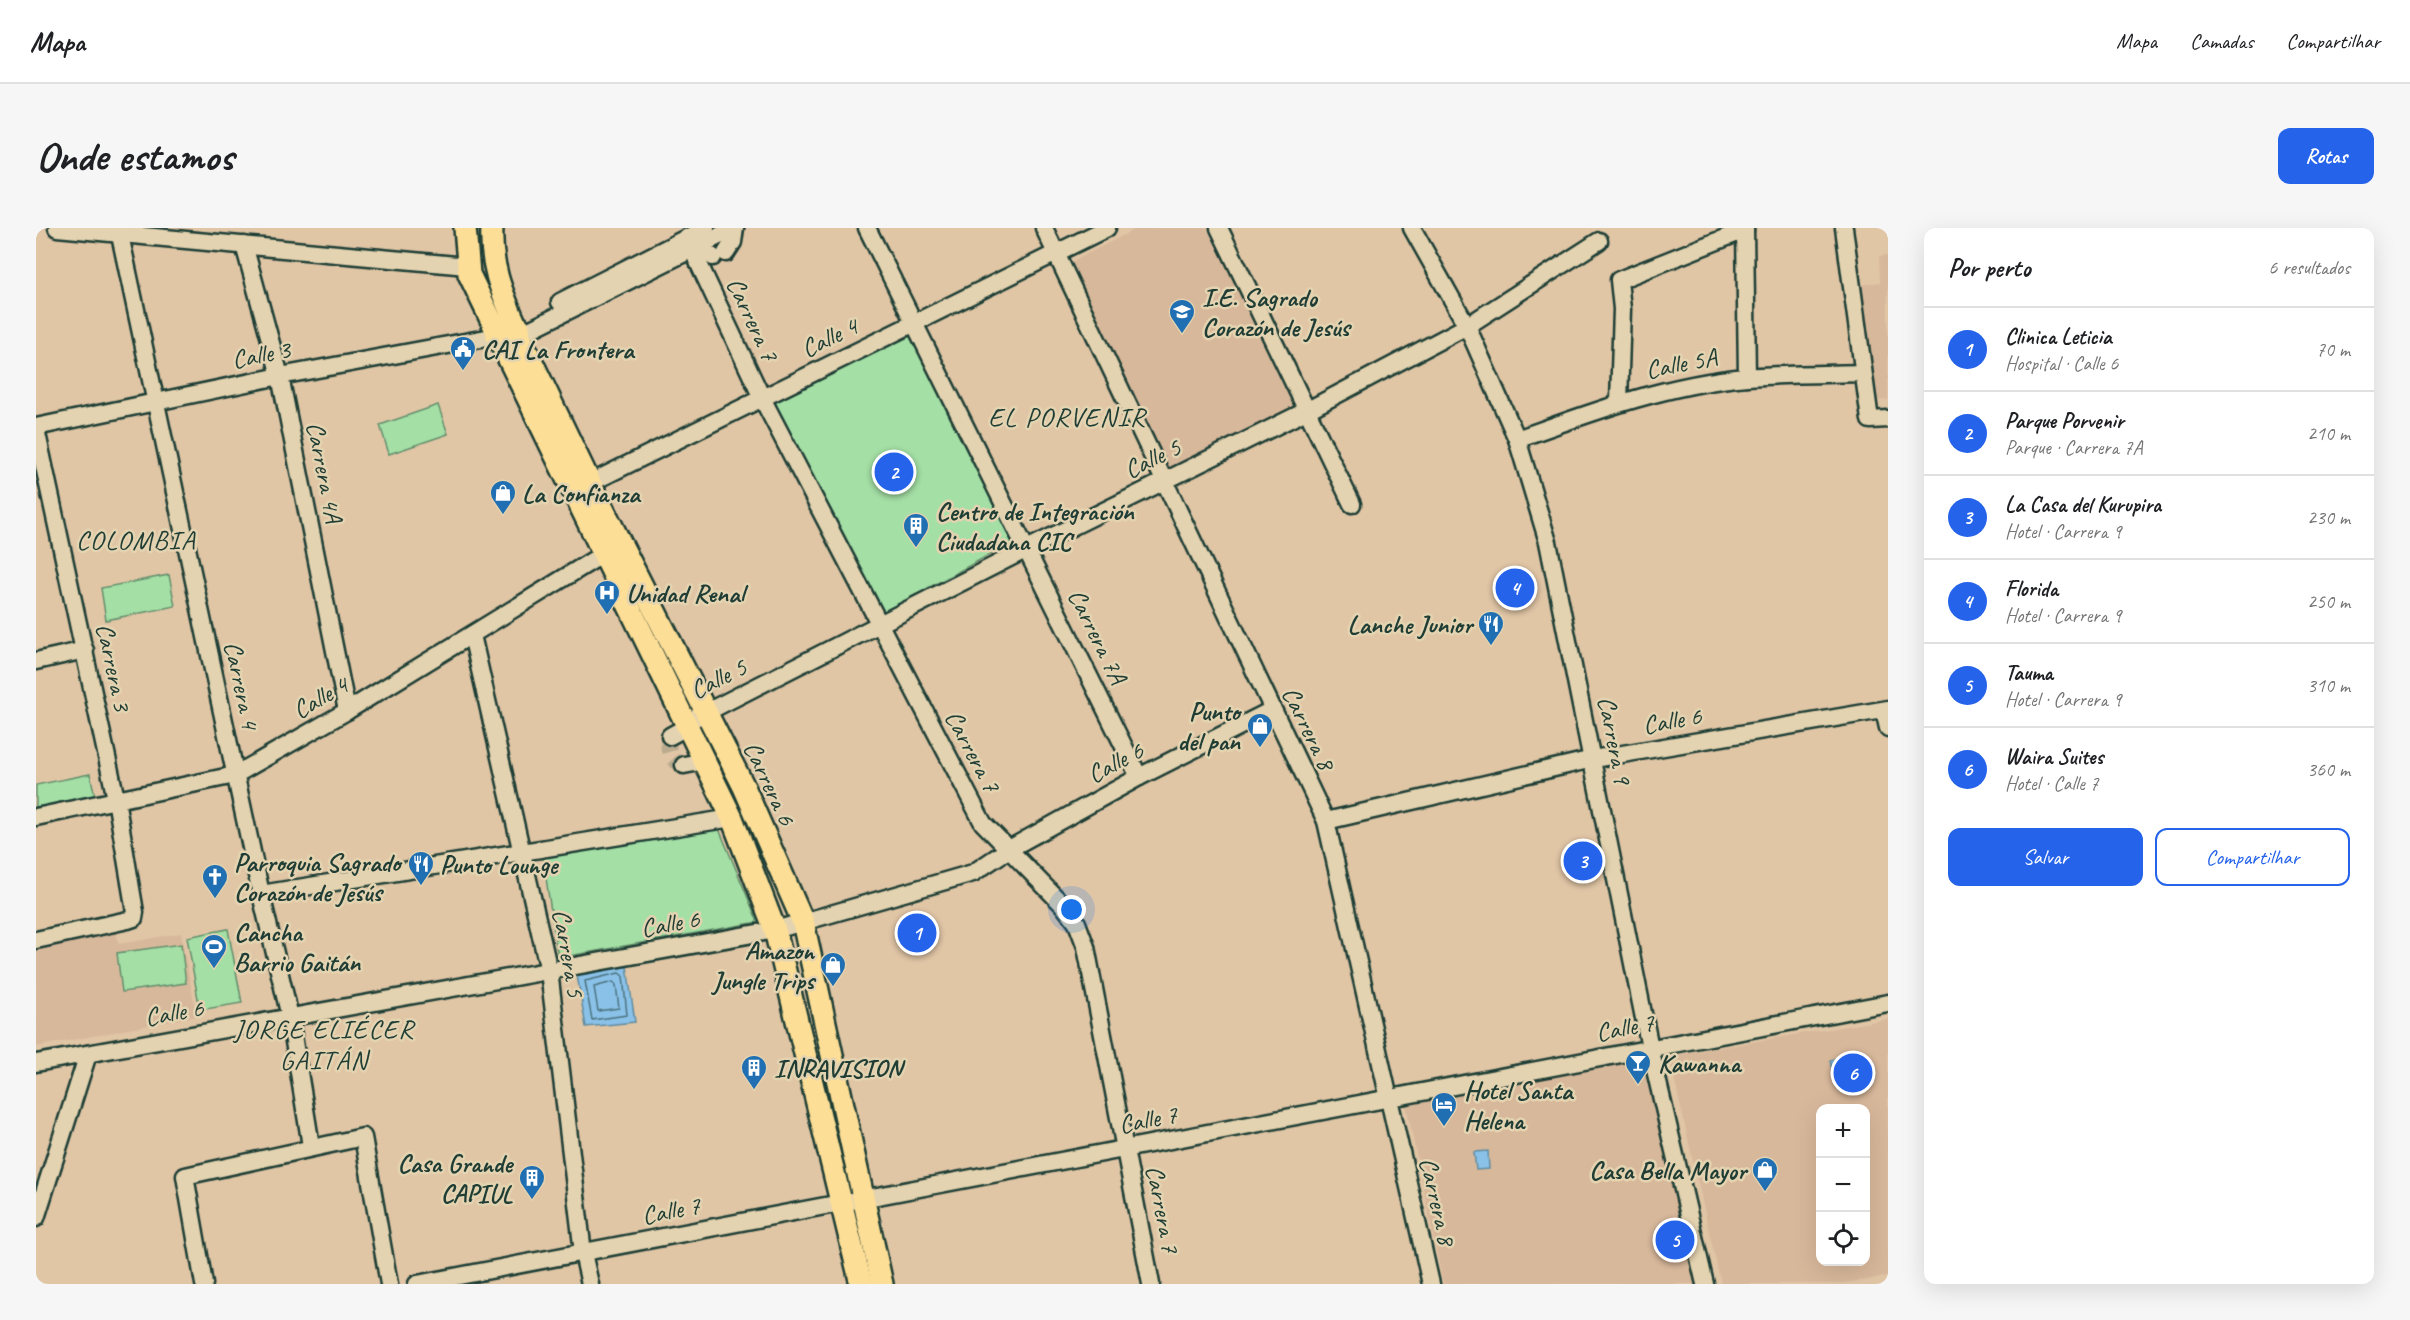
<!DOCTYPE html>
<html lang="pt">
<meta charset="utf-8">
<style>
:root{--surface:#fff;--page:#f6f6f6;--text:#202124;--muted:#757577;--line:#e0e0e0;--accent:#2563eb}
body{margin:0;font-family:Caveat,sans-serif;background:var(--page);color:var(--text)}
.controls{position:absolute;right:18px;bottom:18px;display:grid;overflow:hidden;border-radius:12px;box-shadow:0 6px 24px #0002}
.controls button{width:54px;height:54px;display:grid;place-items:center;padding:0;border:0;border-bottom:2px solid var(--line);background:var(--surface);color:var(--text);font:30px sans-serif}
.you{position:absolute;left:1036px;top:682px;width:21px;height:21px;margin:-15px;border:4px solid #fff;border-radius:50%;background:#1a73e8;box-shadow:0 0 0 9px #1a73e833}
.badge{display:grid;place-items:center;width:39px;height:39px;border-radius:50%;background:var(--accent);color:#fff;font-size:20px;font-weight:700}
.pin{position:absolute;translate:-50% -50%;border:3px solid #fff;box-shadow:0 2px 6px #0006}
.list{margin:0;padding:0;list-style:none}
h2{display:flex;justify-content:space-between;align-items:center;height:78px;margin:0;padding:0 24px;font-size:26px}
h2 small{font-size:20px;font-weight:400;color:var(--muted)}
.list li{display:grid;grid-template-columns:39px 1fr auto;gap:18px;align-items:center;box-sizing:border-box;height:84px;padding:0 24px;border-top:2px solid var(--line)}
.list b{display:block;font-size:22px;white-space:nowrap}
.list p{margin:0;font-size:20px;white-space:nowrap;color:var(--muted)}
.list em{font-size:20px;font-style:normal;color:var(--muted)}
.actions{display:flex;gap:12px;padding:18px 24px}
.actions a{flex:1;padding:14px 0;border:2px solid var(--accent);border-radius:12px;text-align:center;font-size:21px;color:var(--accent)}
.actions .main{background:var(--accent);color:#fff}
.icon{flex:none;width:33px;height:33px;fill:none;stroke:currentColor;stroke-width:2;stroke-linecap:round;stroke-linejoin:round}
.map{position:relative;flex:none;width:1852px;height:1056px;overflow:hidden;border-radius:12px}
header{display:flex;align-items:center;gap:36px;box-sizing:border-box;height:84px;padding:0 30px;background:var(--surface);border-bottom:2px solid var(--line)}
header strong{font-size:28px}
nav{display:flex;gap:33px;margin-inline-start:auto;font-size:21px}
.intro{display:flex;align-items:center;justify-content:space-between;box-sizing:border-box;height:144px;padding:0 36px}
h1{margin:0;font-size:42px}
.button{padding:15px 27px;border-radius:12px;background:var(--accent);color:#fff;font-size:21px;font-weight:700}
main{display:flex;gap:36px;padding:0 36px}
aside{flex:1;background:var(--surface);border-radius:12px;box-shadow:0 6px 24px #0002}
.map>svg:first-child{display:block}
.built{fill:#d8b89b;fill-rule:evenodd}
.green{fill:#a4dfa5;stroke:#628e6c;stroke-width:1.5}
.water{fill:#8ac1e8;stroke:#5f8ca0;stroke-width:1.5}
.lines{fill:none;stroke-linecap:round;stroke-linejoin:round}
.shore{stroke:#4a727c;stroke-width:1.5}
.minor-tunnel{stroke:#baab8f;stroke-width:16;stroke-dasharray:16 8;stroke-linecap:butt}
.minor-casing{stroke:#1f3d34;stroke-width:21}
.major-casing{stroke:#1f3d34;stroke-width:26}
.minor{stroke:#e4d3b0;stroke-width:16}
.major{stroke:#fdde96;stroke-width:21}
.labels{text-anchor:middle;stroke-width:5;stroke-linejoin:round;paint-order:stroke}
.poi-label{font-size:26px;font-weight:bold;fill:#1f3d34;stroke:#e4d3b0;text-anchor:start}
.street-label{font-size:26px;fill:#1f3d34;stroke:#e4d3b0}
.neighbourhood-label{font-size:27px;letter-spacing:1.5px;fill:#1f3d34;stroke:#e4d3b0}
</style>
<header>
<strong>Mapa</strong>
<nav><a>Mapa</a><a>Camadas</a><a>Compartilhar</a></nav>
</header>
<div class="intro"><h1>Onde estamos</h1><a class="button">Rotas</a></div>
<main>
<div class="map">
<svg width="1852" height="1056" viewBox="0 0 1852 1056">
<rect width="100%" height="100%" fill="#e1c6a6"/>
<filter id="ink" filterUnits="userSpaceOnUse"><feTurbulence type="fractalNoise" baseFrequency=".0167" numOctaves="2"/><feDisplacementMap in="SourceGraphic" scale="12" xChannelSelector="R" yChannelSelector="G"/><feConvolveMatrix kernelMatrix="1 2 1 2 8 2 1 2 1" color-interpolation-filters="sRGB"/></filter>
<g filter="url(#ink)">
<g class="built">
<path d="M1102,0H1171L1260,179L1131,246L1033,35Z"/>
<path d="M1852,27V172L1841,173L1825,57L1844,54L1843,28Z"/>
<path d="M80,703L83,716L145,705L161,788L0,819V718Z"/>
<path d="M1852,791V1049L1800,1056H1685L1633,828ZM1784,880H1830V1034H1784Z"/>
<path d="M1611,829L1662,1056H1407L1370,877Z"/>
</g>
<g class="green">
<path d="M875,106L979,313L844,386L738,175Z"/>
<path d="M402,177L412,206L353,226L344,197Z"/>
<path d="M133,347L139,378L70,392L65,360Z"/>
<path d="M54,546L59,568L0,580V557Z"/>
<path d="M683,601L722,694L522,730L507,630Z"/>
<path d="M192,701L206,775L164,782L151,709Z"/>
<path d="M145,716L150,755L86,764L81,725Z"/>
</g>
<g class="water">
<path d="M591,738L599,794L550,799L541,747Z"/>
<path d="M1827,826L1830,845L1798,851L1794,832Z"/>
<path d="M1452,923L1453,941L1440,942L1438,924Z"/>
</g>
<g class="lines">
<g class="shore">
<path d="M583,745L587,748L591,787L556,792L549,753Z"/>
<path d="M577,754L580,757L583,780L562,783L558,759Z"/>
</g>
<path class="minor-tunnel" d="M634,508C630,522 634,533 648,537"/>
<defs>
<g id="minor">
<path d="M21,0L431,38"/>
<path d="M831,0L1103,549"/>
<path d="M1008,0L1290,593L1395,1056"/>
<path d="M1183,0L1316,276"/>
<path d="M1376,0L1431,98L1481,211L1512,314L1614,820L1669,1056"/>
<path d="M1709,0L1711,149"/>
<path d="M1808,0L1834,192L1852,191"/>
<path d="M84,7L225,666L254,789L275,918"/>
<path d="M208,17L244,148L311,483"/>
<path d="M661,19L677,29"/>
<path d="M656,21L726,170L947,595L1027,677L1041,695L1050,719L1115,1056"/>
<path d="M690,25L697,14L699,0"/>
<path d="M524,74L670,0"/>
<path d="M485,106L699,0"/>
<path d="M1583,174L1586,81L1583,52L1709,2"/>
<path d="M0,199L244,148L461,108"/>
<path d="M0,201L80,571L99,684L98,690L92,692L0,712"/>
<path d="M1481,211C1556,184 1631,156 1711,149C1749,146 1788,146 1826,145"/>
<path d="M544,260L1071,0"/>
<path d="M436,407L513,743L547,1025L554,1056"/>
<path d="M0,433L49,422"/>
<path d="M1848,482L1852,500"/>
<path d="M659,490L991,321L1270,183L1431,98L1563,13"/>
<path d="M634,508L652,498"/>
<path d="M648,537L669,533"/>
<path d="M0,589L199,547L311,483L567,326"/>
<path d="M1290,593L1557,531L1852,481"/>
<path d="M225,666L696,590"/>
<path d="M0,835L739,702L767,694L937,645L973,621L1103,549L1236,482"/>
<path d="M0,990L52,826"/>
<path d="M168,1056L149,948L327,909L353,1056"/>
<path d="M381,1056L1852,775"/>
</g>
<g id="major">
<path d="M429,0L433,46L461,104"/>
<path d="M456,0C454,36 465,63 479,95"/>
<path d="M484,109L477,116H467L461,108L462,101L471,94L483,99L484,109L554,255L708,559L767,694L846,1056"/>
<path d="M464,113L696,590L739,702L825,1056"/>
</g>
</defs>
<use href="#minor" class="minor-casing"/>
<use href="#major" class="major-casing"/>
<use href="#minor" class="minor"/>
<use href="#major" class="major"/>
</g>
</g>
<defs>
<symbol id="school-pin" viewBox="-11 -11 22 30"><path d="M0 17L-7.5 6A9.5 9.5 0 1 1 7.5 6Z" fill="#1f6fb2" stroke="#e4d3b0"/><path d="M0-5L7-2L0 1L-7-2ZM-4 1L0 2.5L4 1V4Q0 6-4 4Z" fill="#fff"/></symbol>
<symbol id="civic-pin" viewBox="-11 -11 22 30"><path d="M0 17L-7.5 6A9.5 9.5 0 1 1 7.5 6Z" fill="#1f6fb2" stroke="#e4d3b0"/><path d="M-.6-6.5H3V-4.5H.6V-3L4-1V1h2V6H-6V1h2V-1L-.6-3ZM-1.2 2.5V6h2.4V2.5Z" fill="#fff"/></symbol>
<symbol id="shop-pin" viewBox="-11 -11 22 30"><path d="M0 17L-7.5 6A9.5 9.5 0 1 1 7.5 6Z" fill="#1f6fb2" stroke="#e4d3b0"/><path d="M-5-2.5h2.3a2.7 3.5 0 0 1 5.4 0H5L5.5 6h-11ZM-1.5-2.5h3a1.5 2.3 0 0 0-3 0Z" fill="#fff"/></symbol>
<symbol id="building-pin" viewBox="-11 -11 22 30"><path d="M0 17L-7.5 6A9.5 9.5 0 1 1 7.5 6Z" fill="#1f6fb2" stroke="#e4d3b0"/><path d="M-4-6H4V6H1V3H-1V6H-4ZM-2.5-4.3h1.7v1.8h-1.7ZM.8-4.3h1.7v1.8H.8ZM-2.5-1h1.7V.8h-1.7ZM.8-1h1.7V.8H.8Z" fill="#fff"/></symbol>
<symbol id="hospital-pin" viewBox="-11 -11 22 30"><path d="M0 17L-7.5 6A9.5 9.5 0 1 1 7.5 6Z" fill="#1f6fb2" stroke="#e4d3b0"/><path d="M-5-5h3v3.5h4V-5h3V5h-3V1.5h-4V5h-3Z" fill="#fff"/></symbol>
<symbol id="restaurant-pin" viewBox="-11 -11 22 30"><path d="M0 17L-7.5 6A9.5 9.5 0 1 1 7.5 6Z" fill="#1f6fb2" stroke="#e4d3b0"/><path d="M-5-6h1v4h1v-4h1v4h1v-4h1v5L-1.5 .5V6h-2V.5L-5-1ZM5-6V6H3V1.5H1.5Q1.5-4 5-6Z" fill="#fff"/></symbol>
<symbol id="church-pin" viewBox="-11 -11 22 30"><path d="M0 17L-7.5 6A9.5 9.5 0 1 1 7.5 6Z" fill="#1f6fb2" stroke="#e4d3b0"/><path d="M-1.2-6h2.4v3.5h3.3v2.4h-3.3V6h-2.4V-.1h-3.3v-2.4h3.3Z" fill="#fff"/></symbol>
<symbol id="stadium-pin" viewBox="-11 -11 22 30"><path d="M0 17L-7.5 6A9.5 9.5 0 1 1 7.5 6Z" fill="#1f6fb2" stroke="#e4d3b0"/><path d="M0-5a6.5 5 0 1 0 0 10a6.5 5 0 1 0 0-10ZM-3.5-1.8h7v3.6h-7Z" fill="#fff"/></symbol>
<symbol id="bar-pin" viewBox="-11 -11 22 30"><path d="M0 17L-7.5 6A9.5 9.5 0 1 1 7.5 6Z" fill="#1f6fb2" stroke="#e4d3b0"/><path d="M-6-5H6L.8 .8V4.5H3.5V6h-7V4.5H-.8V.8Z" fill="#fff"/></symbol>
<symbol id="hotel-pin" viewBox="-11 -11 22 30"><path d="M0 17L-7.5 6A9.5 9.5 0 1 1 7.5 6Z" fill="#1f6fb2" stroke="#e4d3b0"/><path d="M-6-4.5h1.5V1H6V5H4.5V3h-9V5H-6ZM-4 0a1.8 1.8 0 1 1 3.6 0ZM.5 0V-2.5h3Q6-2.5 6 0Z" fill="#fff"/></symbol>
</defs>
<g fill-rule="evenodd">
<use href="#school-pin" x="1131" y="69" width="30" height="40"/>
<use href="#civic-pin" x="412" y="106" width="30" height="40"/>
<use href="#shop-pin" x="452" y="250" width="30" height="40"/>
<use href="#building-pin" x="865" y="283" width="30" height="40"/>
<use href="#hospital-pin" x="556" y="350" width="30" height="40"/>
<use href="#restaurant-pin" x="1440" y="381" width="30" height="40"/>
<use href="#shop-pin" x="1209" y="483" width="30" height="40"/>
<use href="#restaurant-pin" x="370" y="621" width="30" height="40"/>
<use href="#church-pin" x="164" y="634" width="30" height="40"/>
<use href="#stadium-pin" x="163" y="704" width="30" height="40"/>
<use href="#shop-pin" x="782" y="722" width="30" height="40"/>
<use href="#bar-pin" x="1587" y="820" width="30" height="40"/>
<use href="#building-pin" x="703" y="825" width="30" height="40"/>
<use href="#hotel-pin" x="1393" y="862" width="30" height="40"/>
<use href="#shop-pin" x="1714" y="927" width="30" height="40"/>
<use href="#building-pin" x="481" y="935" width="30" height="40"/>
</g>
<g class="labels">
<g class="poi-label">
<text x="1166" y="78">I.E. Sagrado<tspan x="1166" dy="30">Corazón de Jesús</tspan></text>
<text x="446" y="130">CAI La Frontera</text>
<text x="486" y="274">La Confianza</text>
<text x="900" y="292">Centro de Integración<tspan x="900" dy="30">Ciudadana CIC</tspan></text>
<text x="590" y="374">Unidad Renal</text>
<text x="1436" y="405" text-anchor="end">Lanche Junior</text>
<text x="1204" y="492" text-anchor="end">Punto<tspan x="1204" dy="30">del pan</tspan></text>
<text x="198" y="643">Parroquia Sagrado<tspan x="198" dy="30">Corazón de Jesús</tspan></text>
<text x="404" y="645">Punto Lounge</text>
<text x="198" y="713">Cancha<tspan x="198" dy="30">Barrio Gaitán</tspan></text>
<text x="778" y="731" text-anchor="end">Amazon<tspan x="778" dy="30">Jungle Trips</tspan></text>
<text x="1622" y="844">Kawanna</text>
<text x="738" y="849">INRAVISION</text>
<text x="1428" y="871">Hotel Santa<tspan x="1428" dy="30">Helena</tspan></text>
<text x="476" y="944" text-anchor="end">Casa Grande<tspan x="476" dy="30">CAPIUL</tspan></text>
<text x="1710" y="951" text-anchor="end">Casa Bella Mayor</text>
</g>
<g class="street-label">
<text transform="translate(717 91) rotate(65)" y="9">Carrera 7</text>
<text transform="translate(793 109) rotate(-26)" y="9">Calle 4</text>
<text transform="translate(225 126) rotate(-11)" y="9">Calle 3</text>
<text transform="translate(1645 135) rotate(-11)" y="9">Calle 5A</text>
<text transform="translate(1116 230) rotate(-26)" y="9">Calle 5</text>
<text transform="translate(289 244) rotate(79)" y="9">Carrera 4A</text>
<text transform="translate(1062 408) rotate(64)" y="9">Carrera 7A</text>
<text transform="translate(78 439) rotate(78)" y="9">Carrera 3</text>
<text transform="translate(682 450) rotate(-27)" y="9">Calle 5</text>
<text transform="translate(206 457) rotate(78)" y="9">Carrera 4</text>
<text transform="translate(284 469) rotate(-30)" y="9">Calle 4</text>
<text transform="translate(1636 492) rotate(-10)" y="9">Calle 6</text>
<text transform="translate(1273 500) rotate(64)" y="9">Carrera 8</text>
<text transform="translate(1579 512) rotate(79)" y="9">Carrera 9</text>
<text transform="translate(937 523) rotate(62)" y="9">Carrera 7</text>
<text transform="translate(1079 534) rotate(-28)" y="9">Calle 6</text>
<text transform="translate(734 555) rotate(65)" y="9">Carrera 6</text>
<text transform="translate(634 695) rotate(-10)" y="9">Calle 6</text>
<text transform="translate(533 725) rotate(80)" y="9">Carrera 5</text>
<text transform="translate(138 784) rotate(-10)" y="9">Calle 6</text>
<text transform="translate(1589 799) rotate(-11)" y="9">Calle 7</text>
<text transform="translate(1112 891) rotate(-11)" y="9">Calle 7</text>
<text transform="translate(1402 973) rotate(77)" y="9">Carrera 8</text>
<text transform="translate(1127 981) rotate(79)" y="9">Carrera 7</text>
<text transform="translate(635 982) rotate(-11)" y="9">Calle 7</text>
</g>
<g class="neighbourhood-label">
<text x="1031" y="198">EL PORVENIR</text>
<text x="100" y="321">COLOMBIA</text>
<text x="288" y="810">JORGE ELIÉCER<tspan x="288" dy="31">GAITÁN</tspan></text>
</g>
</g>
</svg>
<div class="controls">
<button>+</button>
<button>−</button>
<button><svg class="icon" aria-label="locate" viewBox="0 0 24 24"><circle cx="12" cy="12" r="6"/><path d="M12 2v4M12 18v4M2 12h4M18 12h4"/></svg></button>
</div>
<div class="you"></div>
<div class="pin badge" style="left:881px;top:705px">1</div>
<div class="pin badge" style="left:858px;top:244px">2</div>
<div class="pin badge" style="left:1547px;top:633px">3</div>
<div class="pin badge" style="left:1479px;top:360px">4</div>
<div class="pin badge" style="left:1639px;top:1012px">5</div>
<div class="pin badge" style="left:1817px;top:845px">6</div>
</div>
<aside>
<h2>Por perto<small>6 resultados</small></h2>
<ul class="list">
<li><span class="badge">1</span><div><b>Clinica Leticia</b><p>Hospital · Calle 6</p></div><em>70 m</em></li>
<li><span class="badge">2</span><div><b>Parque Porvenir</b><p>Parque · Carrera 7A</p></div><em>210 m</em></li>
<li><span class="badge">3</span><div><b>La Casa del Kurupira</b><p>Hotel · Carrera 9</p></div><em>230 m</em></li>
<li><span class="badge">4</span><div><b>Florida</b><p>Hotel · Carrera 9</p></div><em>250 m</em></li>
<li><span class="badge">5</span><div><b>Tauma</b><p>Hotel · Carrera 9</p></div><em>310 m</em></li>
<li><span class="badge">6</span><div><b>Waira Suites</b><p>Hotel · Calle 7</p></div><em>360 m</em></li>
</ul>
<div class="actions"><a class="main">Salvar</a><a>Compartilhar</a></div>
</aside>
</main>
